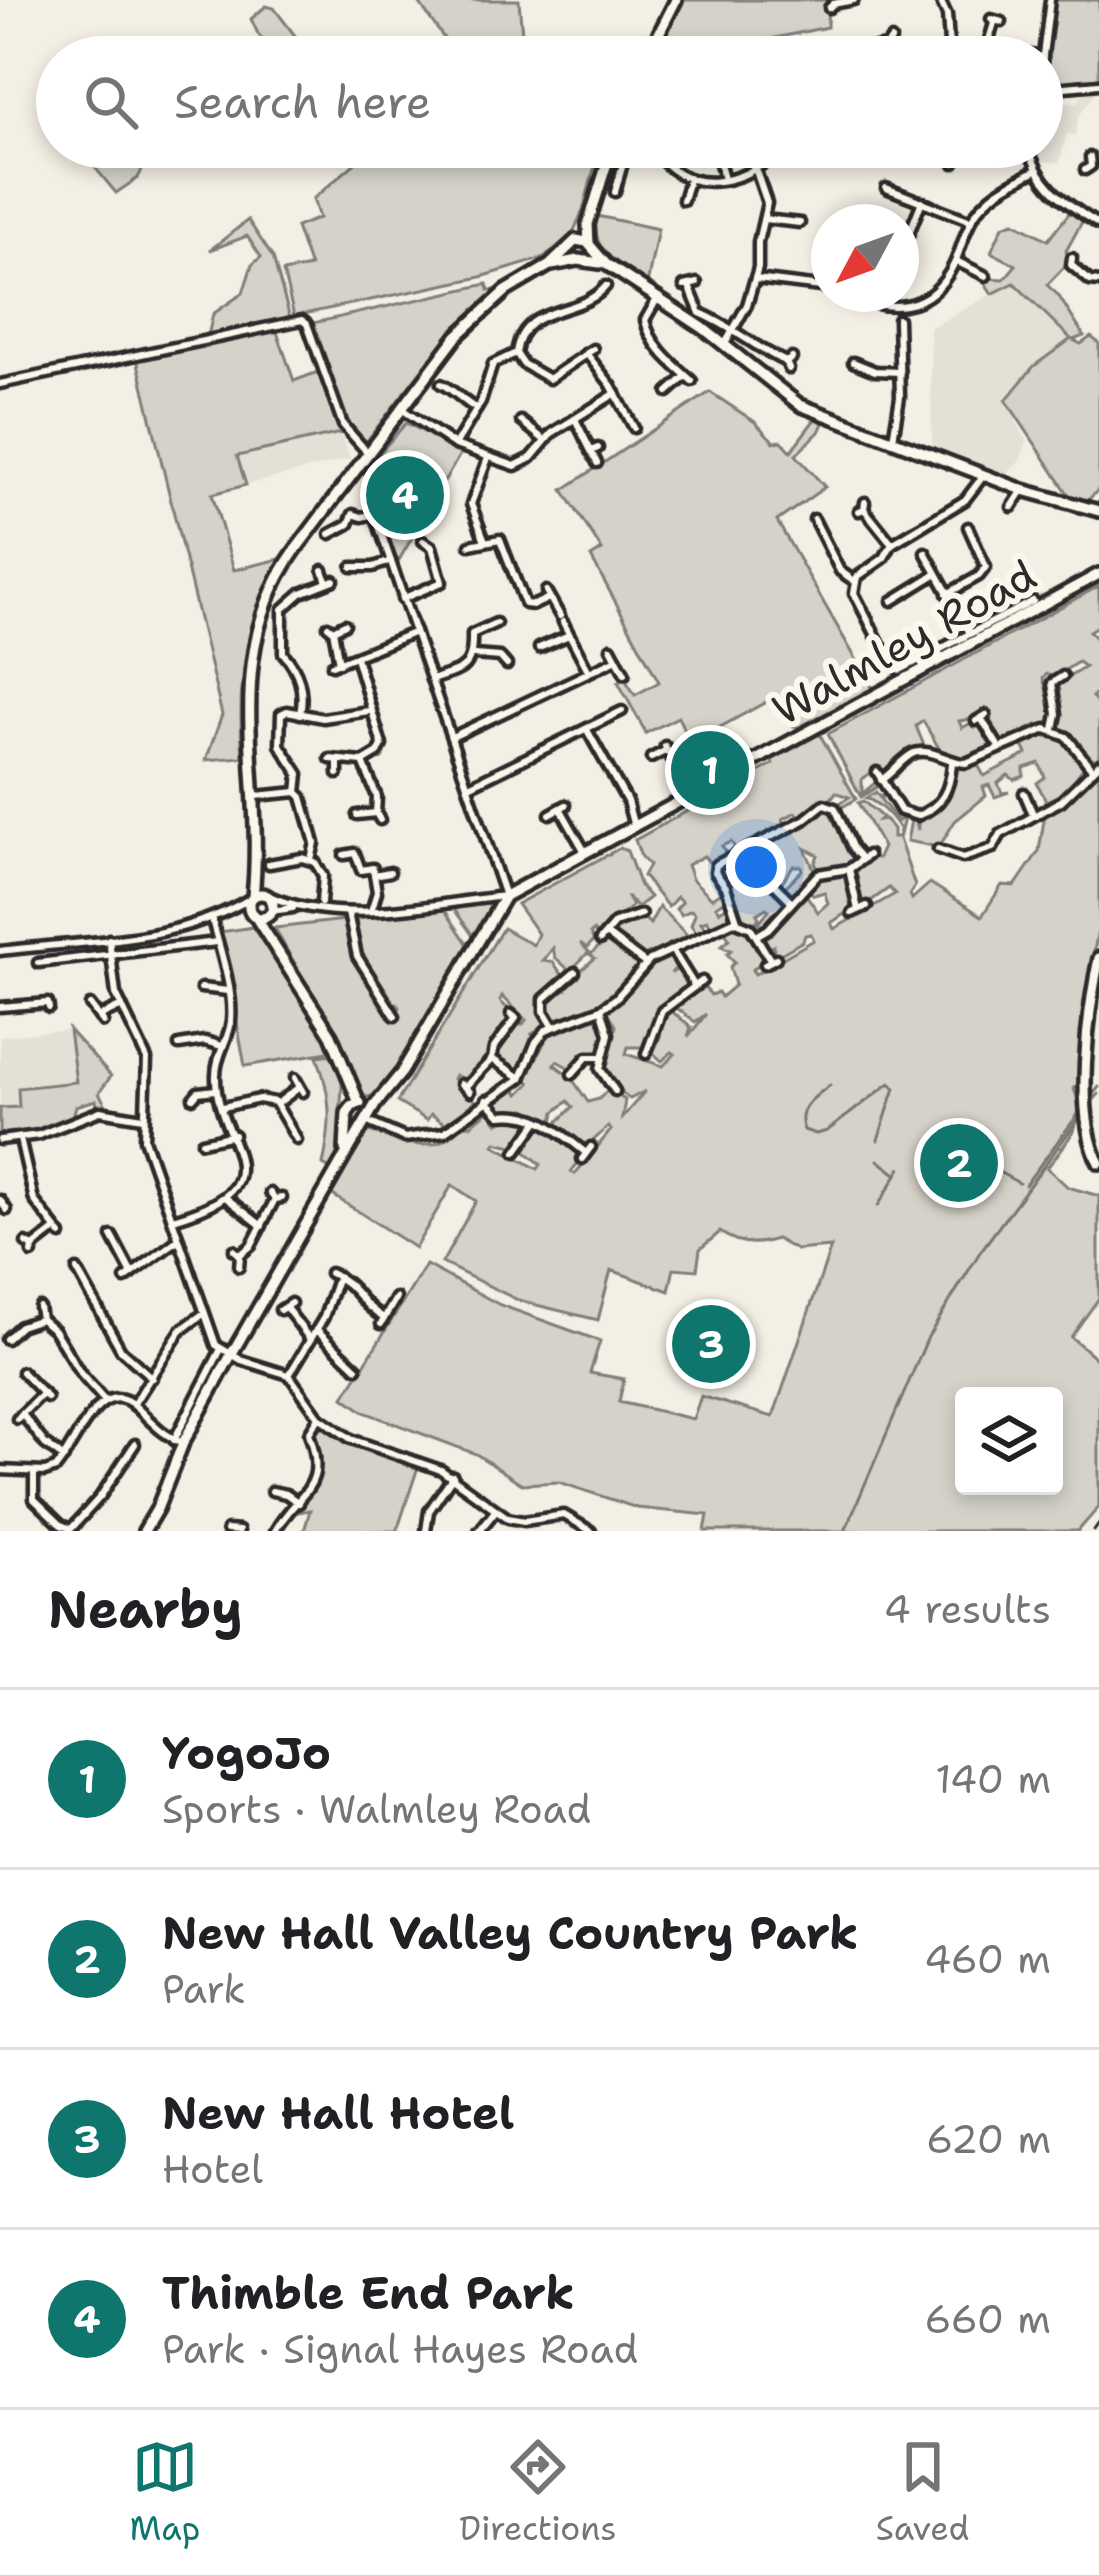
<!DOCTYPE html>
<meta charset="utf-8">
<style>
:root{--surface:#fff;--page:#f6f6f6;--text:#202124;--muted:#757577;--line:#e0e0e0;--accent:#0f766e}
body{margin:0;font-family:"Shantell Sans",sans-serif;background:var(--page);color:var(--text)}
.controls{position:absolute;right:36px;bottom:36px;display:grid;overflow:hidden;border-radius:12px;box-shadow:0 6px 18px #0003}
.controls button{width:108px;height:108px;display:grid;place-items:center;padding:0;border:0;border-bottom:3px solid var(--line);background:var(--surface);color:var(--text);font:60px sans-serif}
.compass{position:absolute;left:811px;top:204px;width:108px;height:108px;border-radius:50%;background:var(--surface);box-shadow:0 6px 18px #0003;rotate:229deg}
.you{position:absolute;left:756px;top:867px;width:42px;height:42px;margin:-30px;border:9px solid #fff;border-radius:50%;background:#1a73e8;box-shadow:0 0 0 18px #1a73e833}
.badge{display:grid;place-items:center;width:78px;height:78px;border-radius:50%;background:var(--accent);color:#fff;font-size:39px;font-weight:700}
.pin{position:absolute;translate:-50% -50%;border:6px solid #fff;box-shadow:0 3px 12px #0006}
.list{margin:0;padding:0;list-style:none}
h2{display:flex;justify-content:space-between;align-items:center;height:156px;margin:0;padding:0 48px;font-size:51px}
h2 small{font-size:39px;font-weight:400;color:var(--muted)}
.list li{display:grid;grid-template-columns:78px 1fr auto;gap:36px;align-items:center;box-sizing:border-box;height:180px;padding:0 48px;border-top:3px solid var(--line)}
.list b{display:block;font-size:45px;white-space:nowrap}
.list p{margin:0;font-size:39px;white-space:nowrap;color:var(--muted)}
.list em{font-size:39px;font-style:normal;color:var(--muted)}
.icon{flex:none;width:66px;height:66px;fill:none;stroke:currentColor;stroke-width:2;stroke-linecap:round;stroke-linejoin:round}
.map{position:relative;flex:none;width:1099px;height:1531px;overflow:hidden}
.search{position:absolute;background:var(--surface);box-shadow:0 6px 18px #0003;left:36px;right:36px;top:36px;height:132px;display:flex;align-items:center;gap:30px;box-sizing:border-box;padding:0 42px;border-radius:66px;color:var(--muted);font-size:45px}
.sheet{height:876px;background:var(--surface)}
nav{display:flex;justify-content:space-around;align-items:center;box-sizing:border-box;height:168px;border-top:3px solid var(--line);background:var(--surface);font-size:33px;color:var(--muted)}
nav a{display:grid;justify-items:center;gap:6px}
nav .on{color:var(--accent)}
.map>svg:first-child{display:block}
.built{fill:#e4e0d6}
.green{fill:#d5d2c9;stroke:#807e7a;stroke-width:3;fill-rule:evenodd}
.lines{fill:none;stroke-linecap:round;stroke-linejoin:round}
.stream{stroke:#787772;stroke-width:3}
.street-casing{stroke:#2b2b2b;stroke-width:15}
.secondary-casing{stroke:#2b2b2b;stroke-width:18}
.street{stroke:#fbf7ec;stroke-width:6}
.secondary{stroke:#fbf7ec;stroke-width:9}
.rail{stroke:#2b2b2b;stroke-width:3}
.labels{text-anchor:middle;stroke-width:12;stroke-linejoin:round;paint-order:stroke}
.street-label{font-size:42px;fill:#2b2b2b;stroke:#fbf7ec}
</style>
<div class="map">
<svg width="1099" height="1531" viewBox="0 0 1099 1531">
<rect width="100%" height="100%" fill="#f3efe4"/>
<filter id="ink" filterUnits="userSpaceOnUse"><feTurbulence type="fractalNoise" baseFrequency=".00833" numOctaves="2"/><feDisplacementMap in="SourceGraphic" scale="24" xChannelSelector="R" yChannelSelector="G"/><feConvolveMatrix kernelMatrix="1 2 1 2 8 2 1 2 1" color-interpolation-filters="sRGB"/></filter>
<g filter="url(#ink)">
<g class="built">
<path d="M1099,88L1079,116L1075,135L1066,134L1060,162L1038,161L1035,147H1042V96L1077,104L1085,89Z"/>
<path d="M1014,282L1072,339L1034,366L1011,390L1006,401L1027,442L1020,461L1002,478L932,449L930,328Z"/>
<path d="M341,433L350,459L246,485L236,457Z"/>
<path d="M69,1030L77,1082L19,1088L20,1107L0,1108V1036Z"/>
</g>
<g class="green">
<path d="M417,0H519L524,57H457Z"/>
<path d="M682,0H828L827,27L766,40L748,57H653Z"/>
<path d="M1053,0H1099V80L1049,84L1045,78Z"/>
<path d="M266,6L274,8L303,46L298,57H278L258,34L251,19Z"/>
<path d="M90,147H125L142,170L138,178L116,193L83,153Z"/>
<path d="M374,147H600L583,210L573,233L544,258L481,277L294,316L283,272L310,267L296,227L319,218L313,199Z"/>
<path d="M1070,212L1083,220L1066,251L1069,262L1047,285L1058,295L1084,336L1073,340L1081,344L1091,337L1099,343V489L1086,502L1071,498L1006,400L1034,366L1071,339L1014,283L992,294L982,278L1004,279L1016,265L991,252L1003,226L1014,222L1048,240Z"/>
<path d="M597,216L658,229L647,285C620,267 589,253 597,216Z"/>
<path d="M248,220L273,258L290,318L208,336L213,314L243,293L252,265L261,257L247,236L210,250Z"/>
<path d="M487,284L489,290H497L447,337L366,442L346,419L313,323Z"/>
<path d="M276,329L294,381L318,372L341,433L237,456L246,485L212,494L234,570L280,559C246,627 236,681 243,757L206,760L222,715L137,359Z"/>
<path d="M710,392L755,422L774,442L782,441L791,451L815,419L824,421L819,432L796,455L825,487L777,521L873,689L799,727L793,726L777,696L691,743L678,717L646,733L618,682L625,679L635,695L659,682L591,557L602,550L563,490Z"/>
<path d="M406,423L462,451L395,567L364,471Z"/>
<path d="M1099,586V625L1089,631L1099,642V693L1092,697L1099,706V757L1095,761L1059,725L1056,685L1085,667L1078,662L1054,677L1047,674L1043,678L1053,712L1051,724L1037,725L1002,741L986,712L972,719L959,721L962,728L973,722L981,725L993,744L958,760L938,752L940,750L923,721L916,726L925,748L907,753L886,773L878,768L862,779V794L877,781L878,786L861,797L828,734Z"/>
<path d="M818,731L856,799L839,809L837,805L849,797L836,792L830,800L800,818L796,812L783,819L785,825L737,851L731,842L722,846L727,856L712,866L704,856L687,865L692,879L712,898L723,891L726,899L716,906L720,911L729,905L733,916L713,929L707,920L701,922L708,932L700,937L691,925L695,914L691,910L681,915L676,909L682,902L677,897L668,907L643,876L649,865L641,857L635,840L773,764L771,758Z"/>
<path d="M1047,733L1062,738L1084,767L1065,792L1046,801L1037,783L1045,777L1039,763L1024,768V776L1014,780L1008,775L998,783L1002,793L1009,792L995,797L989,785L983,787L986,796L955,821L939,847L907,841L911,820H915L918,830V820C944,810 952,792 957,768L977,763L984,776L1027,754L1021,741Z"/>
<path d="M1099,770V926L1082,1012L1079,1082L1074,1089C1088,1123 1067,1141 1047,1168L1068,1187L1099,1196V1298L1071,1337L1099,1361V1507L1078,1531H705L708,1515L637,1508L559,1482L522,1484L476,1454L364,1412L344,1397L426,1265L500,1305L600,1341L590,1373L624,1379L619,1402L693,1419L701,1396L773,1417L831,1247L796,1250L776,1239C756,1246 738,1245 720,1232L700,1249L697,1270L674,1268L669,1291L611,1270L598,1320L520,1301L442,1263L476,1201L452,1185L415,1248L328,1192L369,1131C404,1143 436,1158 463,1124L471,1125L488,1111L498,1123L499,1118L517,1116L533,1122L516,1147L496,1142L494,1145L538,1169L541,1164L522,1149L541,1125L559,1134L580,1152V1160L571,1172L575,1174L611,1130L608,1127L585,1148L556,1124L573,1107L568,1101L555,1112L553,1122L526,1109L500,1110L493,1103L515,1089L519,1094L530,1083L526,1079L549,1033L600,1016L605,1034L598,1052L586,1054L571,1069L557,1061L554,1064L571,1077L588,1102L599,1099L608,1090L625,1100L622,1118L645,1091L630,1099L618,1091L603,1069L616,1026L607,1010L650,965L670,956L677,967L671,973L679,969L688,984L657,1012L645,1047H628L626,1054L663,1066L675,1054L672,1052L662,1061L653,1053L660,1037L662,1019L669,1009L691,1027L688,1037L706,1014L695,1022L673,1005L702,985L711,995L718,992L721,997L735,985L730,967L735,962L727,954L731,950L721,946L729,939L725,931L738,924L751,934L765,959L752,970L755,974L814,940L811,934L805,935L803,941L777,956L773,955L774,946L767,949L762,938L805,893L818,912L828,903L824,892L814,895L809,891L821,877L847,875L853,908L831,923L834,929L895,894L889,888L868,903L859,900L854,871L873,857L878,858L883,847L858,803L863,801L882,817L879,820L885,819L893,829V837H898L900,830C891,815 880,804 866,798L876,792L879,797L883,795L881,800L898,821L904,818L899,839L915,886L910,894L912,899L930,883L982,916L1002,885L1015,886L1039,851L1045,814L1064,805ZM964,1396H1054V1486H964Z"/>
<path d="M827,809L833,812L855,860L847,866L818,869L815,863L818,855L805,848L815,872L791,895L783,889L802,870L801,866H793L780,885L768,870L774,864L765,866L759,849Z"/>
<path d="M620,848L627,851L640,886L650,897L637,907L626,896L632,906L599,936L593,931L590,934L594,940L587,948L580,943L591,954L607,939L639,963C620,996 592,1012 554,1019L547,1008L548,998L560,988L566,989L564,985L595,958L588,953L570,971L555,957L553,948L543,961L553,962L563,976L541,997L540,1010L547,1024L532,1034L535,1036L520,1070L496,1056L516,1025H522L526,1020L502,996L500,1001L510,1011C509,1030 481,1067 466,1081L455,1075L453,1079L475,1101L447,1125L431,1114L427,1120L397,1102L503,928L533,945L538,934L517,904Z"/>
<path d="M750,853L767,883L785,902L759,931L755,927L769,910L766,908L757,914L759,918L753,925L741,917L719,873L722,865Z"/>
<path d="M488,904L492,912L390,1081L375,1095L364,1098C351,1085 351,1063 343,1046C323,1005 295,969 275,928L345,920L351,957L392,1019L400,1007L397,1003L392,1005L361,956L356,919L444,909L467,943L474,937L453,908Z"/>
<path d="M659,907L692,940L645,957L613,935L617,926L643,917L650,924Z"/>
<path d="M253,927L327,1038L334,1051L245,1066L220,932Z"/>
<path d="M69,1030L111,1076L99,1093L107,1107L91,1110L97,1106L96,1100L76,1106L74,1113L76,1115L87,1111C59,1126 32,1136 0,1136V1108L19,1107L18,1088L76,1082Z"/>
<path d="M335,1054C345,1080 342,1086 340,1112C339,1135 343,1147 330,1169L323,1165C332,1122 332,1098 317,1056Z"/>
<path d="M318,1423L357,1446L418,1467L397,1531H304L310,1510L293,1513C307,1498 326,1473 320,1450C318,1444 314,1438 312,1432Z"/>
</g>
<g class="lines">
<g class="stream">
<path d="M830,1085C815,1097 795,1108 804,1130L816,1134L827,1131L890,1083L895,1088L878,1140"/>
<path d="M1089,1100L1099,1087"/>
<path d="M1089,1105L1099,1094"/>
<path d="M971,1157L1019,1183"/>
<path d="M878,1160L896,1174"/>
<path d="M1025,1185L1083,1108"/>
<path d="M878,1206L901,1168"/>
<path d="M845,1531L928,1337L980,1252L1083,1113"/>
</g>
<defs>
<g id="street">
<path d="M940,0L947,15L950,57"/>
<path d="M829,8L833,4L854,0"/>
<path d="M991,19L1002,22"/>
<path d="M876,48L887,46L891,40"/>
<path d="M985,53L994,23"/>
<path d="M957,57L1010,52L1043,57"/>
<path d="M1042,63L1050,0"/>
<path d="M1042,89L1099,84"/>
<path d="M651,147C688,200 742,186 785,147"/>
<path d="M716,147L724,180"/>
<path d="M816,147L823,151H838"/>
<path d="M1029,147C1038,187 1068,204 1099,225"/>
<path d="M954,163L963,147"/>
<path d="M1085,170L1091,166L1090,157"/>
<path d="M886,188L971,221"/>
<path d="M615,192L624,160L643,147"/>
<path d="M683,200L689,180"/>
<path d="M764,219L800,223"/>
<path d="M901,253L922,201"/>
<path d="M1072,258L1071,265L1090,281L1099,282"/>
<path d="M956,261L986,276"/>
<path d="M756,279L829,288"/>
<path d="M684,286L697,283"/>
<path d="M689,286L700,313C733,327 754,347 786,362"/>
<path d="M844,294C889,313 930,314 954,264C962,247 965,228 976,213C993,190 1013,183 1036,170"/>
<path d="M657,299L645,320C651,347 672,363 692,381"/>
<path d="M725,344L747,305L758,268V242L767,203L755,168"/>
<path d="M516,353C523,302 580,318 606,286"/>
<path d="M516,353L523,364L549,379L593,349"/>
<path d="M586,353L611,385L634,428"/>
<path d="M853,362L875,371L900,372"/>
<path d="M789,369L786,362L792,358"/>
<path d="M0,384L302,320L307,324L343,425L368,453"/>
<path d="M441,384C456,391 463,402 477,409"/>
<path d="M668,392L686,376"/>
<path d="M403,410L455,445L515,466L531,458L552,433L616,393"/>
<path d="M575,419L591,451"/>
<path d="M521,421L543,439"/>
<path d="M893,439L900,397L898,319"/>
<path d="M455,445L481,402L493,364L516,353"/>
<path d="M597,463L591,451L598,448"/>
<path d="M984,475L965,500L892,544L884,558L857,577L854,593L890,663L900,670L1033,601"/>
<path d="M1012,507L1023,490"/>
<path d="M864,509L892,544"/>
<path d="M859,511L864,509L865,502"/>
<path d="M814,519L840,571L853,580"/>
<path d="M330,534L349,524L353,514L362,517L374,514"/>
<path d="M485,541L471,504L488,458"/>
<path d="M470,545L500,539L525,604L534,605L549,598"/>
<path d="M925,552L970,633"/>
<path d="M352,567H373L391,561"/>
<path d="M323,570L327,582"/>
<path d="M546,591L560,616"/>
<path d="M947,594L979,576L986,567L968,527"/>
<path d="M402,599L442,582L432,547L423,541"/>
<path d="M892,601L936,574"/>
<path d="M563,622L589,672"/>
<path d="M328,626L333,630L345,624"/>
<path d="M333,630L339,663"/>
<path d="M539,648L569,635"/>
<path d="M611,648L625,674"/>
<path d="M369,651L415,632"/>
<path d="M474,655L500,657L507,665"/>
<path d="M356,657L382,745L378,753L363,762"/>
<path d="M332,665L366,652"/>
<path d="M431,680C464,669 473,670 472,634L496,623"/>
<path d="M300,714C305,690 298,669 283,653V609L301,593L334,580"/>
<path d="M982,720L999,747"/>
<path d="M976,721L986,715"/>
<path d="M1054,729L1057,714L1052,683L1063,676"/>
<path d="M587,730L627,801L634,827"/>
<path d="M452,737L617,659"/>
<path d="M665,746L691,796"/>
<path d="M651,758L667,750"/>
<path d="M330,759L363,762"/>
<path d="M338,761V774"/>
<path d="M363,762L377,797L376,813"/>
<path d="M877,772L901,811L917,816C943,806 950,789 952,763"/>
<path d="M881,780C893,773 902,758 914,753C930,747 949,763 966,763L1046,729L1067,737L1091,768"/>
<path d="M469,786L622,711"/>
<path d="M297,792L299,774L280,745L281,714L287,711L323,718L369,711"/>
<path d="M1024,793L1033,814"/>
<path d="M256,796L297,792L302,797L315,843L311,859"/>
<path d="M560,808L585,852"/>
<path d="M550,814L566,805"/>
<path d="M357,815L376,813L380,820"/>
<path d="M752,848L771,881L792,902"/>
<path d="M938,849L963,858L993,848L1001,834L1061,801L1099,764"/>
<path d="M344,855L355,853L361,870L373,868L377,892L371,911"/>
<path d="M269,864L302,858L315,862L323,876L321,903"/>
<path d="M849,869L858,910"/>
<path d="M374,875L390,872"/>
<path d="M269,896C343,927 427,904 505,896L372,506"/>
<path d="M271,911L293,908"/>
<path d="M348,913L357,956L395,1016"/>
<path d="M852,913L867,906"/>
<path d="M737,920L726,887L715,872L716,865L804,820L824,804L835,808L853,849L862,859"/>
<path d="M606,934L646,964"/>
<path d="M756,936L768,929L818,874L849,869L868,855"/>
<path d="M109,939L116,994L147,1059L144,1139L216,1345L241,1360L289,1375L319,1417L351,1439L441,1470L508,1518L524,1521L564,1515L591,1531"/>
<path d="M600,940L615,923L641,914"/>
<path d="M672,950L694,985"/>
<path d="M0,951C86,940 175,944 251,898"/>
<path d="M38,963L217,942"/>
<path d="M765,964L776,958"/>
<path d="M201,988L228,991"/>
<path d="M90,1005L103,1022"/>
<path d="M0,1007L48,1003L49,1008"/>
<path d="M601,1009L609,1034L600,1069L615,1091"/>
<path d="M99,1017L122,1006"/>
<path d="M553,1026L544,1011V999L575,972"/>
<path d="M179,1045L205,1041L222,1046"/>
<path d="M646,1054L662,1011L702,981"/>
<path d="M492,1059L494,1048L516,1018L511,1014"/>
<path d="M572,1074L587,1057H600"/>
<path d="M295,1078L303,1092"/>
<path d="M461,1084L470,1092"/>
<path d="M465,1087L492,1059L521,1078"/>
<path d="M193,1098L198,1092L216,1090"/>
<path d="M486,1100L500,1115C538,1111 557,1130 586,1153"/>
<path d="M277,1104L298,1088"/>
<path d="M223,1107L259,1099L275,1102L297,1140"/>
<path d="M368,1122L405,1138L444,1132L521,1078L536,1042L546,1030L601,1009L616,998L650,960L734,921L751,928L771,961"/>
<path d="M20,1139L34,1200L61,1235"/>
<path d="M0,1140L39,1135L100,1111L143,1118"/>
<path d="M202,1142L234,1135"/>
<path d="M516,1152L538,1121"/>
<path d="M582,1159L591,1147"/>
<path d="M270,1193L275,1199L282,1198"/>
<path d="M225,1197L262,1226"/>
<path d="M0,1200L7,1210"/>
<path d="M173,1219C294,1184 214,1144 216,1075C216,1055 229,1040 231,1021C234,991 220,950 212,920"/>
<path d="M112,1236L132,1274"/>
<path d="M26,1243L33,1247L32,1253"/>
<path d="M33,1247L56,1229"/>
<path d="M234,1250L240,1255L239,1267"/>
<path d="M240,1255L251,1246L275,1199"/>
<path d="M77,1270L121,1350L152,1378"/>
<path d="M330,1273C358,1285 359,1304 384,1318"/>
<path d="M125,1279L179,1239"/>
<path d="M39,1307L41,1319L54,1330L80,1373L104,1400"/>
<path d="M287,1309L309,1338"/>
<path d="M280,1310L291,1303"/>
<path d="M381,1324L396,1298"/>
<path d="M317,1330L357,1368"/>
<path d="M6,1339L20,1326L41,1319"/>
<path d="M22,1372L47,1398"/>
<path d="M289,1375L324,1317L338,1276"/>
<path d="M133,1405L181,1330L203,1314"/>
<path d="M22,1414L45,1444L64,1458"/>
<path d="M17,1419L43,1393"/>
<path d="M174,1440L221,1349"/>
<path d="M0,1470L45,1472L56,1468C75,1446 100,1373 136,1407C152,1422 162,1435 183,1443"/>
<path d="M34,1472V1499L61,1525L71,1529L100,1497L135,1444"/>
<path d="M272,1491L286,1494L299,1503"/>
<path d="M227,1530L239,1531"/>
<path d="M275,1531C299,1489 329,1491 309,1433L319,1417"/>
<path d="M426,1531L429,1511L453,1476"/>
<path d="M479,1531L496,1510"/>
</g>
<g id="secondary">
<path d="M647,57L676,0"/>
<path d="M589,244L588,224L612,147"/>
<path d="M552,265L578,260L600,263"/>
<circle cx="261" cy="906" r="12"/>
<path d="M253,896C266,774 217,658 296,549L457,336L506,291L550,265L576,240L587,242L606,264L703,328L800,405L1023,490L1099,511"/>
<path d="M255,916L331,1035L359,1103"/>
<path d="M1099,958C1088,1011 1074,1115 1099,1163"/>
<path d="M345,1149L347,1113L353,1105L360,1103"/>
<path d="M144,1531L157,1509L183,1443L231,1355L345,1156L375,1105L402,1072L505,896L1099,574"/>
</g>
</defs>
<use href="#street" class="street-casing"/>
<use href="#secondary" class="secondary-casing"/>
<use href="#street" class="street"/>
<use href="#secondary" class="secondary"/>
<path class="rail" d="M1094,1531L1099,1524"/>
</g>
</g>
<g class="labels">
<g class="street-label">
<text transform="translate(904 642) rotate(-29)" y="15">Walmley Road</text>
</g>
</g>
</svg>
<div class="controls">
<button><svg class="icon" aria-label="layers" viewBox="0 0 24 24"><path d="M12 4l9 5-9 5-9-5zM3 14l9 5 9-5"/></svg></button>
</div>
<svg class="compass" viewBox="-18 -18 36 36"><path d="M0-13l5 13h-10z" fill="#e53935"/><path d="M0 13l5-13h-10z" fill="#757577"/></svg>
<div class="you"></div>
<div class="pin badge" style="left:710px;top:770px">1</div>
<div class="pin badge" style="left:959px;top:1163px">2</div>
<div class="pin badge" style="left:711px;top:1344px">3</div>
<div class="pin badge" style="left:405px;top:495px">4</div>
<div class="search"><svg class="icon" aria-label="search" viewBox="0 0 24 24"><circle cx="10" cy="10" r="6"/><path d="M15 15l6 6"/></svg>Search here</div>
</div>
<section class="sheet">
<h2>Nearby<small>4 results</small></h2>
<ul class="list">
<li><span class="badge">1</span><div><b>YogoJo</b><p>Sports · Walmley Road</p></div><em>140 m</em></li>
<li><span class="badge">2</span><div><b>New Hall Valley Country Park</b><p>Park</p></div><em>460 m</em></li>
<li><span class="badge">3</span><div><b>New Hall Hotel</b><p>Hotel</p></div><em>620 m</em></li>
<li><span class="badge">4</span><div><b>Thimble End Park</b><p>Park · Signal Hayes Road</p></div><em>660 m</em></li>
</ul>
</section>
<nav>
<a class="on"><svg class="icon" aria-label="map" viewBox="0 0 24 24"><path d="M3 6l6-2 6 2 6-2v14l-6 2-6-2-6 2zM9 4v14M15 6v14"/></svg>Map</a>
<a><svg class="icon" aria-label="directions" viewBox="0 0 24 24"><path d="M12 3l9 9-9 9-9-9zM9 14v-3h6M13 9l2 2-2 2"/></svg>Directions</a>
<a><svg class="icon" aria-label="saved" viewBox="0 0 24 24"><path d="M7 4h10v16l-5-4-5 4z"/></svg>Saved</a>
</nav>
